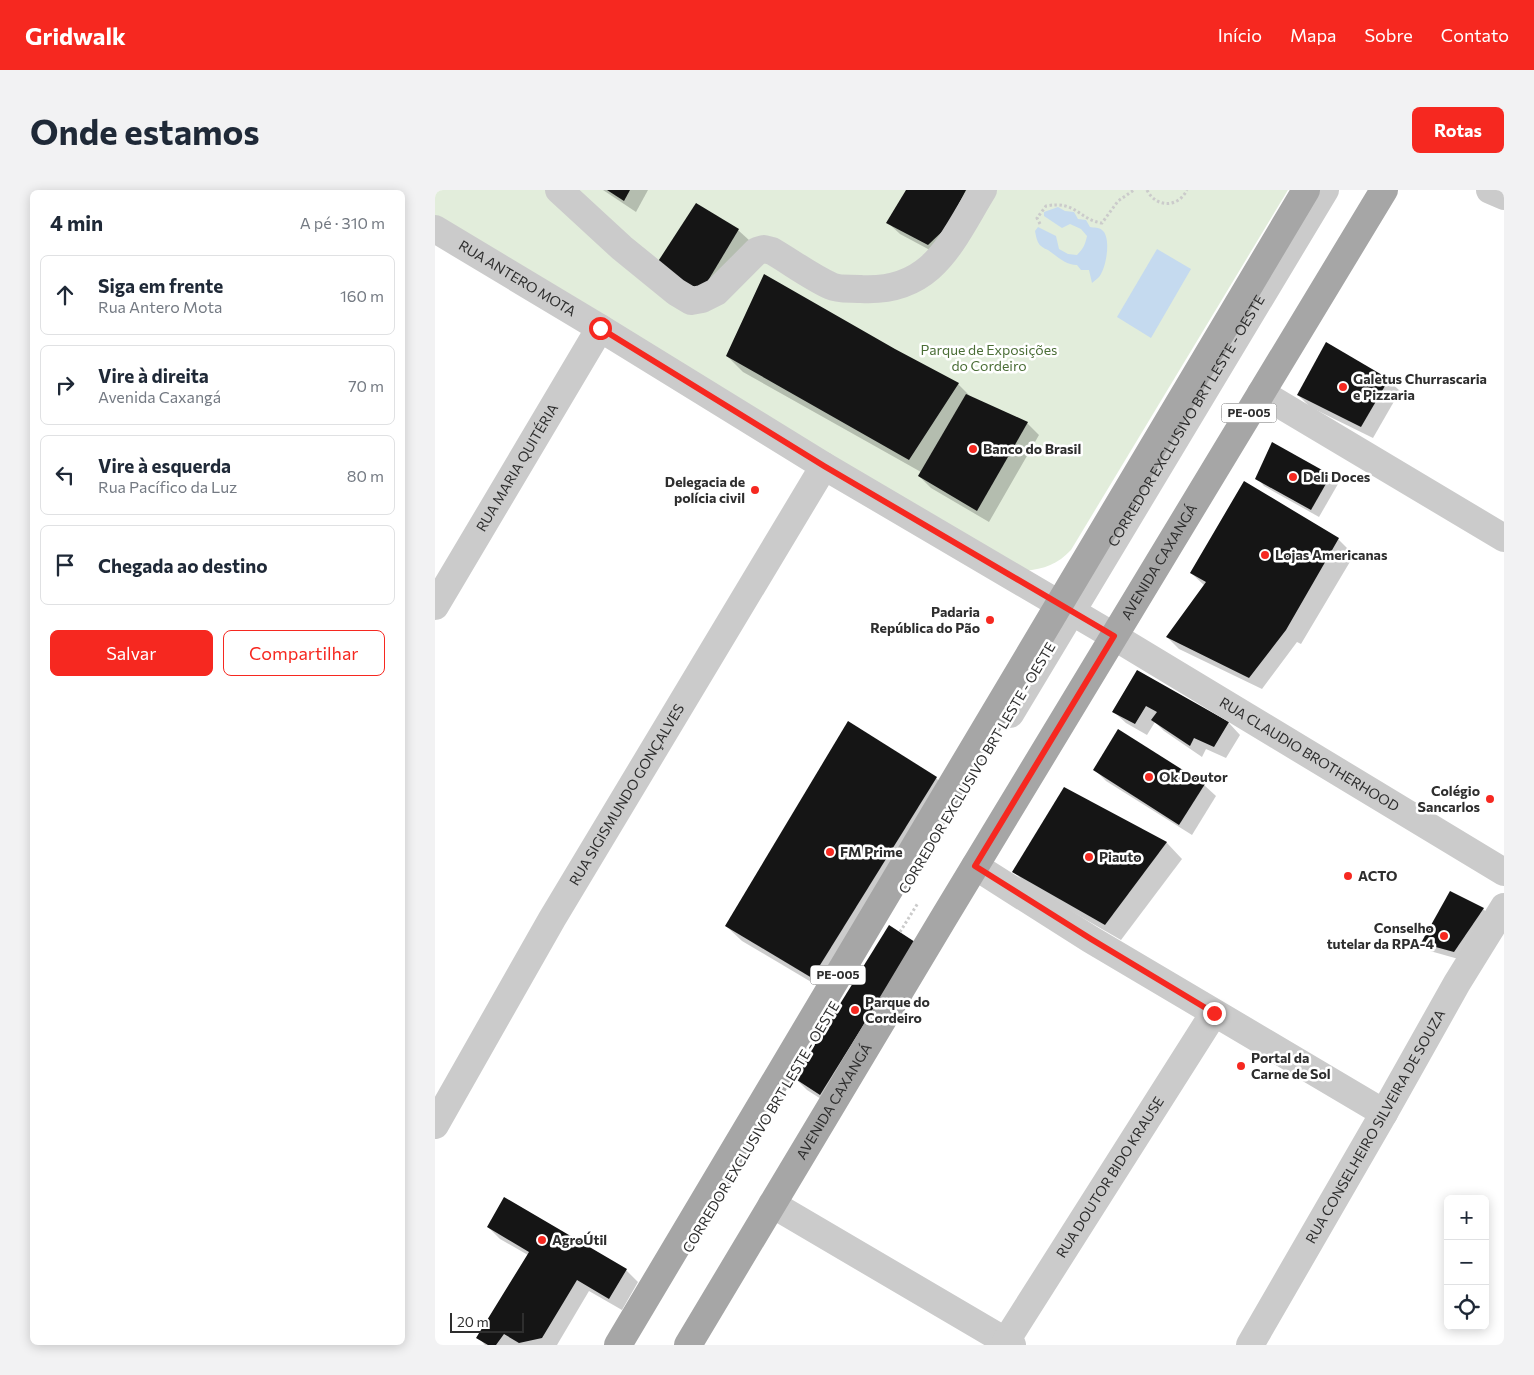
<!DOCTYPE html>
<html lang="pt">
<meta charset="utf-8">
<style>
:root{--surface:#fff;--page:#f2f2f3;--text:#1f2937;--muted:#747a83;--line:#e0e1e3;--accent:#f62820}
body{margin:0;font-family:Commissioner,sans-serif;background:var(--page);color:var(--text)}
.controls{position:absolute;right:15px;bottom:15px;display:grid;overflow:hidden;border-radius:8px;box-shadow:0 2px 12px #0003}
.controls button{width:45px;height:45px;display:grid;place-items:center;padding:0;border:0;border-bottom:1px solid var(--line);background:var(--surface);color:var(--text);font:25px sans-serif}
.scale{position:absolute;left:15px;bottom:12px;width:74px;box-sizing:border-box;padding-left:5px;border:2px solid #2e2e2e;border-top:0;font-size:14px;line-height:18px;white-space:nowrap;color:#2e2e2e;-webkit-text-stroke:4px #fff;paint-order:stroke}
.stop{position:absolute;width:15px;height:15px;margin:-11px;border:4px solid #f62820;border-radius:50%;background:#fff}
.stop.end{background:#f62820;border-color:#fff;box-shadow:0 1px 5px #0008}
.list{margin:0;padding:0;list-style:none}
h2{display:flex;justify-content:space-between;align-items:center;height:65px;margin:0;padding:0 20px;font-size:21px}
h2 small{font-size:16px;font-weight:400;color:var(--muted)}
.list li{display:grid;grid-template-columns:32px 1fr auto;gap:15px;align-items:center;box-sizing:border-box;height:80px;margin:0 10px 10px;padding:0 10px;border:1px solid var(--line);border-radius:8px}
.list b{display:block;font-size:19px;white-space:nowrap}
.list p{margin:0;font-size:16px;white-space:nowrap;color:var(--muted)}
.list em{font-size:16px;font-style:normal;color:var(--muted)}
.actions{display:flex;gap:10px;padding:15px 20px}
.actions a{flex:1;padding:11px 0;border:1px solid var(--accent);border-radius:8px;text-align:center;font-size:18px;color:var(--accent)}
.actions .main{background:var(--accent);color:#fff}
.icon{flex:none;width:28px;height:28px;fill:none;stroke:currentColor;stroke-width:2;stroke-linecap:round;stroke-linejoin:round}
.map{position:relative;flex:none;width:1069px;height:1155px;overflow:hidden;border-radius:8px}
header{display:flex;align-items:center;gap:30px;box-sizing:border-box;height:70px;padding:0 25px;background:var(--accent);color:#fff}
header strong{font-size:24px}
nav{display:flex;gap:28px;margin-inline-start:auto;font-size:18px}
.intro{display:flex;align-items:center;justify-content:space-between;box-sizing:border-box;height:120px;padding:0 30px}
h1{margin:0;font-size:35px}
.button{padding:12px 22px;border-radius:8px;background:var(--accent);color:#fff;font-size:18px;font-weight:700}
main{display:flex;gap:30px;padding:0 30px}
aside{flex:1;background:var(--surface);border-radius:8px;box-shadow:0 2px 12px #0003}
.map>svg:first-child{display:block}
.green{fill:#e2eddb}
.water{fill:#c5daef}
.shadow{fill:#0003}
.building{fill:#151515}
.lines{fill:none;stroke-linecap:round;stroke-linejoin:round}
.path{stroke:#cbcbcb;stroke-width:3;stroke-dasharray:2.5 2.5;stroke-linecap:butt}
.minor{stroke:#cbcbcb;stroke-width:28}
.major{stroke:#a6a6a6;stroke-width:28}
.route{stroke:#f62820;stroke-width:6}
.poi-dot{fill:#f62820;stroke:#fff;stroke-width:2}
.labels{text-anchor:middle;stroke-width:5;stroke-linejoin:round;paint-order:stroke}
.shield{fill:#fff;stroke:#6d6d6d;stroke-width:1}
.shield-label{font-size:12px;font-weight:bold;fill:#2e2e2e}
.street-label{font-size:14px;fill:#2e2e2e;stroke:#fff}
.park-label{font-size:14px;fill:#4b6e37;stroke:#fff}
.poi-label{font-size:14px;font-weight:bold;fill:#2e2e2e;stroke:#fff;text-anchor:start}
</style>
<header>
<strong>Gridwalk</strong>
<nav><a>Início</a><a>Mapa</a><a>Sobre</a><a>Contato</a></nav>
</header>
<div class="intro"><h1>Onde estamos</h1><a class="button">Rotas</a></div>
<main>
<aside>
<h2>4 min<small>A pé · 310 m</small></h2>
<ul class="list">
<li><svg class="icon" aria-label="ahead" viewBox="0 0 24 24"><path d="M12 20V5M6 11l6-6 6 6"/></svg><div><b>Siga em frente</b><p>Rua Antero Mota</p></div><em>160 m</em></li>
<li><svg class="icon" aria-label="right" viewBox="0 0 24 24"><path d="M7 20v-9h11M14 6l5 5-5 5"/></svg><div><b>Vire à direita</b><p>Avenida Caxangá</p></div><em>70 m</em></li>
<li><svg class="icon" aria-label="left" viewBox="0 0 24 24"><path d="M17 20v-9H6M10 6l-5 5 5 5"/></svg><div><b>Vire à esquerda</b><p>Rua Pacífico da Luz</p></div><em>80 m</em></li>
<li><svg class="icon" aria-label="arrive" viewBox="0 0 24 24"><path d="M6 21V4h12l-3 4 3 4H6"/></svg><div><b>Chegada ao destino</b></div></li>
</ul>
<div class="actions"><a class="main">Salvar</a><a>Compartilhar</a></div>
</aside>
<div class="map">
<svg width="1069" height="1155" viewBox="0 0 1069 1155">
<rect width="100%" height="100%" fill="#fff"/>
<path class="green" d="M0,0H853L636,360C623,374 609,379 590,381L0,29Z"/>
<g class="water">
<path d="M623,17L630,21L639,22L643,29L651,30L655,37C659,38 664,37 667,40C677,47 671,81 663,88C661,90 659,91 657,93L654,80H646L642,75C630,75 622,66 613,60C611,59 608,58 606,56C602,53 601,46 600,41L603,37L621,46L624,59L633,64L642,65C648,59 650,55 652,46L646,39L635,34L627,38L609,26V22Z"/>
<path d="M722,59L756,79L716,148L682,127Z"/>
</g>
<g class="shadow">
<path d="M168,0H213L201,22Z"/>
<path d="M473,0H549L506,66L465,44L453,33Z"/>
<path d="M303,40L315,51L280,110L236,85Z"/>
<path d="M459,160L523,194L538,209L592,233L604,245L554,332L496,298L484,286L486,282L308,182L292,166Z"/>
<path d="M953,190L965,201L938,248L875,217L863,205Z"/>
<path d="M838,254L895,286L903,294L884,327L829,296L822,288Z"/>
<path d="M809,293L903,349L919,365L866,454L862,452L827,499L744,459L732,447L770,396L756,383Z"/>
<path d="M703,481L794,533L805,545L791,568L771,559L767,567L729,541L720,532L712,545L691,533L679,522Z"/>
<path d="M659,579L769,595L781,606L757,645L671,591Z"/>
<path d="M501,588L517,604L393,802L307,751L291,736Z"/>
<path d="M630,599L732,653L747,669L686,750L594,697L579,682Z"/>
<path d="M1048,719L1056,726L1027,770L995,761L987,753Z"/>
<path d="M480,753L397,916L372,900L360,888Z"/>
<path d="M53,1037L191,1080L203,1092L187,1120L154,1101L122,1155H50L43,1147L93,1065L65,1049Z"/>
</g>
<g class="building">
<path d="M172,0H195L189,11Z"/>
<path d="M471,0H531L512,37L493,55L451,33Z"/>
<path d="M261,13L304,39L268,99H260L222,73Z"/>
<path d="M329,84L460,159L524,193L474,270L291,166Z"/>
<path d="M891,152L954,189L926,237L862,205Z"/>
<path d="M531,204L593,232L542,321L483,286Z"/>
<path d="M837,252L896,285L876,320L820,289Z"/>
<path d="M809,291L904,348L851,440L814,488L731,447L771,392L755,383Z"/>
<path d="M702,480L794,532L779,557L759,548L755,556L716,530L722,522L711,516L700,534L677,522Z"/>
<path d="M413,531L502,587L377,788L290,736Z"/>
<path d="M683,539L770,594L744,635L658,580Z"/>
<path d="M629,597L732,652L670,735L577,682Z"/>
<path d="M1015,701L1049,718L1019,762L986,753Z"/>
<path d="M454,735L480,752L385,905L359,888Z"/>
<path d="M69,1007L192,1079L174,1109L142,1090L107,1148L84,1153L69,1144L61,1155H53L41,1148L94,1062L52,1037Z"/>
</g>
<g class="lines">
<g class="path">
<path d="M712,0C721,18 743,18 752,0"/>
<path d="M605,34L602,28L611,16C641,10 644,30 667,33L683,11L699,0"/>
<path d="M465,742L483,713"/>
</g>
<g class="minor">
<path d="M124,0L187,58L241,102L256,111L267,109L281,102L322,61L329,59L337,61C356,72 376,87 396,96C404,100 417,98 426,99C498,103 516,52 548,0"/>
<path d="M1055,0L1069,6"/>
<path id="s1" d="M0,39L165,138L389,276L670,441L1069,682"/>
<path d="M826,203L1069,348"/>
<path id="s2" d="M0,416L165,138"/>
<path id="s3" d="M575,524L890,0"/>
<path d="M540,676L655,749L949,923"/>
<path id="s4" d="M0,935L117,729L389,276"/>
<path d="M337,1014L577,1155"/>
<path id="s5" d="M571,1151L779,823"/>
<path id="s6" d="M815,1155L949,923L1022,793L1069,717"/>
</g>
<g class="major">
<path d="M183,1155L871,0"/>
<path id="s7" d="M253,1155L508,729L949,0"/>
</g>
</g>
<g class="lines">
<path class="route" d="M165,138L389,276L679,446L540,676L656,749L779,823"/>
</g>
<g class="poi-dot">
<circle cx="908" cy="197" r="5"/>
<circle cx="538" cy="259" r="5"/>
<circle cx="858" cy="287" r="5"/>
<circle cx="320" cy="300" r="5"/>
<circle cx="830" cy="365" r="5"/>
<circle cx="555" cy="430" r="5"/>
<circle cx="714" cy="587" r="5"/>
<circle cx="1055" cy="609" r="5"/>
<circle cx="395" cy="662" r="5"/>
<circle cx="654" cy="667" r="5"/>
<circle cx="913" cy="686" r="5"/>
<circle cx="1009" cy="746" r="5"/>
<circle cx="420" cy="820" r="5"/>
<circle cx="806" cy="876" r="5"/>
<circle cx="107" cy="1050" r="5"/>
</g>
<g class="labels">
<g class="shield">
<rect x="786.5" y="213.5" width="55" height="19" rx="4"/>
<rect x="375.5" y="775.5" width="55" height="19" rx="4"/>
</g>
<g class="shield-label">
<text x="814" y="227">PE-005</text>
<text x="403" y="789">PE-005</text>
</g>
<g class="street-label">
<text dy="5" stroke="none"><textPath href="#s1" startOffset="96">RUA ANTERO MOTA</textPath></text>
<text dy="5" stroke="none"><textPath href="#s3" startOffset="342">CORREDOR EXCLUSIVO BRT LESTE - OESTE</textPath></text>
<text dy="5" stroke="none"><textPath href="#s2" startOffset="161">RUA MARIA QUITÉRIA</textPath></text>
<text dy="5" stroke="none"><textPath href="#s7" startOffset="914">AVENIDA CAXANGÁ</textPath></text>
<text dy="5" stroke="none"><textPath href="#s1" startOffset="1020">RUA CLAUDIO BROTHERHOOD</textPath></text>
<text transform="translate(542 578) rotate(-59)" y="5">CORREDOR EXCLUSIVO BRT LESTE - OESTE</text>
<text dy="5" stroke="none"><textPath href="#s4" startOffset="382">RUA SIGISMUNDO GONÇALVES</textPath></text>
<text dy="5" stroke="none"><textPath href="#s7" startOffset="284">AVENIDA CAXANGÁ</textPath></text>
<text dy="5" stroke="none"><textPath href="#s6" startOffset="252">RUA CONSELHEIRO SILVEIRA DE SOUZA</textPath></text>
<text transform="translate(326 937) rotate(-59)" y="5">CORREDOR EXCLUSIVO BRT LESTE - OESTE</text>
<text dy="5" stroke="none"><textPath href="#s5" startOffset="194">RUA DOUTOR BIDO KRAUSE</textPath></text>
</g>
<g class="park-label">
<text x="554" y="165">Parque de Exposições<tspan x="554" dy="16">do Cordeiro</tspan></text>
</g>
<g class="poi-label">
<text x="918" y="194">Galetus Churrascaria<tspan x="918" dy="16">e Pizzaria</tspan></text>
<text x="548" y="264">Banco do Brasil</text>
<text x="868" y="292">Deli Doces</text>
<text x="310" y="297" text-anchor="end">Delegacia de<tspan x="310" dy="16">polícia civil</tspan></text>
<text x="840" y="370">Lojas Americanas</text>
<text x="545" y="427" text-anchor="end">Padaria<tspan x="545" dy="16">República do Pão</tspan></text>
<text x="724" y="592">Ok Doutor</text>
<text x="1045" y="606" text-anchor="end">Colégio<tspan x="1045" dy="16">Sancarlos</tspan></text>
<text x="405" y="667">FM Prime</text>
<text x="664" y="672">Piauto</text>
<text x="923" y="691">ACTO</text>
<text x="999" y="743" text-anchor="end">Conselho<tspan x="999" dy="16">tutelar da RPA-4</tspan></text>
<text x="430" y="817">Parque do<tspan x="430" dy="16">Cordeiro</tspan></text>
<text x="816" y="873">Portal da<tspan x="816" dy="16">Carne de Sol</tspan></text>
<text x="117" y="1055">AgroÚtil</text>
</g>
</g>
</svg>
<div class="controls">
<button>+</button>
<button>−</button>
<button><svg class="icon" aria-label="locate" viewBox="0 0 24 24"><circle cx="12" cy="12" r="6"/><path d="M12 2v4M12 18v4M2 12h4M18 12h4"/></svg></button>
</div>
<div class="scale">20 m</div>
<div class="stop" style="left:165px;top:138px"></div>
<div class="stop end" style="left:779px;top:823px"></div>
</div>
</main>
